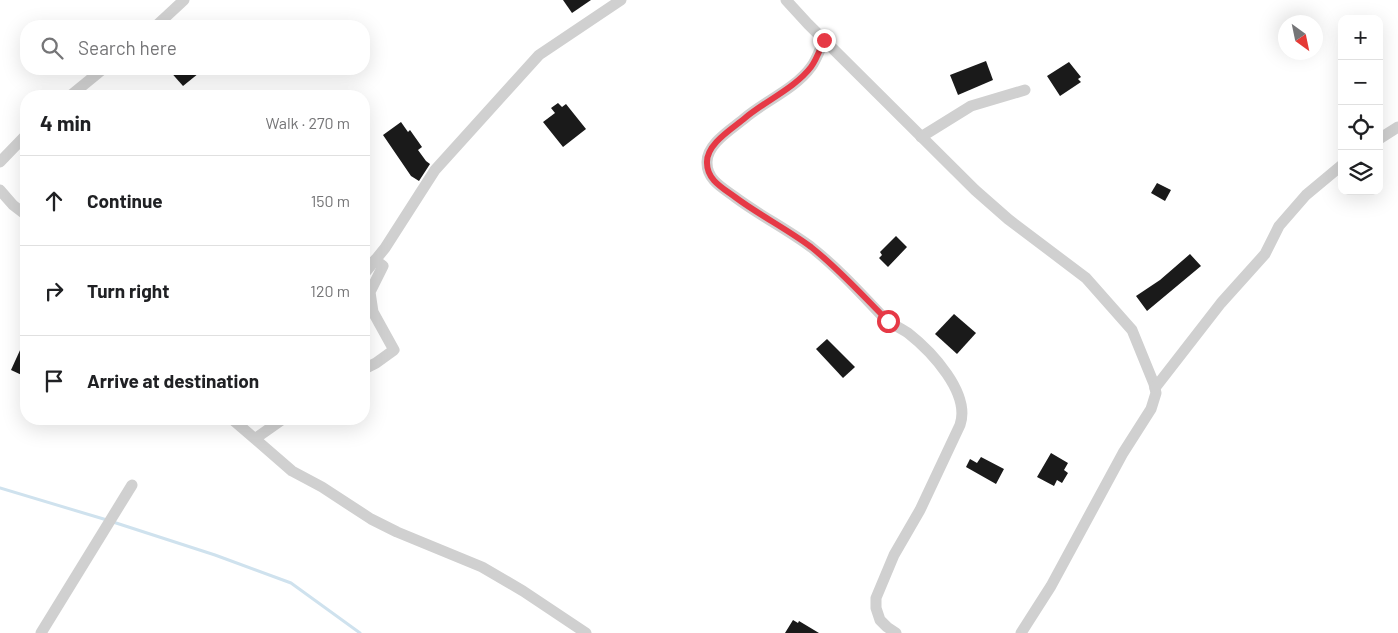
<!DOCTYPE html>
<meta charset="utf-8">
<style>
:root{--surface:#fff;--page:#f2f2f2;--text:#202124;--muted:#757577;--line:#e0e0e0}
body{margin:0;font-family:Barlow,sans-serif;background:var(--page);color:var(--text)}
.controls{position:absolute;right:15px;top:15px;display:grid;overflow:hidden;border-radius:10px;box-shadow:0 5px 20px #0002}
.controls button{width:45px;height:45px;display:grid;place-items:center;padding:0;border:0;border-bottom:1px solid var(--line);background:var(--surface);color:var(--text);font:25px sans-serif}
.compass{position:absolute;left:1278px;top:15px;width:45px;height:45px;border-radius:50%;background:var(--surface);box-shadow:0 5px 20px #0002;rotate:147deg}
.stop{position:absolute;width:15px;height:15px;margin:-11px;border:4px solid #e63946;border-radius:50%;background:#fff}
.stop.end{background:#e63946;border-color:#fff;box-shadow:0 1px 5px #0008}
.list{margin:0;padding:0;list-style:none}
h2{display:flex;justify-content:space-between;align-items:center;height:65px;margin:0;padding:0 20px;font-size:21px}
h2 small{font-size:16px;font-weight:400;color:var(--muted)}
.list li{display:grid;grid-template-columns:32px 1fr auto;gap:15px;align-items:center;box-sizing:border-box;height:90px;padding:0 20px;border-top:1px solid var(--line)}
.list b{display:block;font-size:19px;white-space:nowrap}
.list em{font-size:16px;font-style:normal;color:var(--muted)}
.icon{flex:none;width:28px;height:28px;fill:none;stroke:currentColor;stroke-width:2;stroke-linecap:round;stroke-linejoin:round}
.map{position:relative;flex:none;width:1398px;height:633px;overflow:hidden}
.search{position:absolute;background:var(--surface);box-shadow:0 5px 20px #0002;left:20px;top:20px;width:350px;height:55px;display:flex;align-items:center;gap:12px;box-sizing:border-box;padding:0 18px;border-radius:20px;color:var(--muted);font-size:19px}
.panel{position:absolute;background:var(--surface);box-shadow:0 5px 20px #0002;left:20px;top:90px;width:350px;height:335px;border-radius:20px}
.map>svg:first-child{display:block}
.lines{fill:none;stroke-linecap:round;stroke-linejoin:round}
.stream{stroke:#cfe2ee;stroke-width:3}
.building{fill:#1a1a1a}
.street{stroke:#d0d0d0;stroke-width:11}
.route{stroke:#e63946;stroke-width:6}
</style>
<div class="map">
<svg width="1398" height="633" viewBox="0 0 1398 633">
<rect width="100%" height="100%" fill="#fff"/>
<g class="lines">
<g class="stream">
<path d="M0,488L107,520"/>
<path d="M113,522L215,555L291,583L360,633"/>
</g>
</g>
<g class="building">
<path d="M563,0H591L572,13Z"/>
<path d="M986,61L993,80L958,95L950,75Z"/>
<path d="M1069,62L1081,77L1078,79L1081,82L1060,96L1047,76Z"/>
<path d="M168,69H204L183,86Z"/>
<path d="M558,103L562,107L566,104L586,129L563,147L543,122L555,113L551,108Z"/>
<path d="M401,122L408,132L410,130L422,147L418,150L426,161L430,164L419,181L411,176L383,135Z"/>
<path d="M1157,183L1171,190L1165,201L1151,193Z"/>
<path d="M896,236L907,247L888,267L879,258L882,255L880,252Z"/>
<path d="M1190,254L1201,266L1147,311L1136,296L1160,280Z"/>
<path d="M954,314L976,333L957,354L935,334Z"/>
<path d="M26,337V377L11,370Z"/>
<path d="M827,339L855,367L843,378L816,349Z"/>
<path d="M1051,453L1068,463L1064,470L1068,473L1062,483L1057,480L1054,486L1037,477Z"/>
<path d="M981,457L1004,469L996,484L966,467L970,459L977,463Z"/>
<path d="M793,620L798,623L799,621L819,633H785Z"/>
</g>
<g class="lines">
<g class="street">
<path d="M786,0L808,24L975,190L1008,219L1086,278L1132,330L1154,384L1156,393L1151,409L1123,453L1051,586L1021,633"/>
<path d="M156,26L184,0"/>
<path d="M824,40C820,49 817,59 811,67C795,89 765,101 745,118C732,129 706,144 707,163C707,180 723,188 735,197C759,215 787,229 811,247C839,269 863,296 887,321C894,325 902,329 908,333C931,351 971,393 960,425L920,510L894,555L876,598V608L880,620L887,627L896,633"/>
<path d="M70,96L103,69"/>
<path d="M921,137L971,106L1025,90"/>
<path d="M1379,139L1398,127"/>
<path d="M0,162L26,135"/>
<path d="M0,190L13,205L26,215"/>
<path d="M364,274L385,248L435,170L539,55L621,0"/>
<path d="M364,369L376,363L394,350L373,312L370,292L383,266L375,260"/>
<path d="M1155,388L1221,303L1265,254L1279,226L1306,195L1342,165"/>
<path d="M232,419L292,471L322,487L371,519L397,532L482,567L523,591L586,633"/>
<path d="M256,438L283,419"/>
<path d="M41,633L132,485"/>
</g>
</g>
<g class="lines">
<path class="route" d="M824,40C820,49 817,59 811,67C795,88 765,101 745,118C732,129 706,144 707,163C707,180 723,188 735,197C759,215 787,229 811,247C839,269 863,296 888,321"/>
</g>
</svg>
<div class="controls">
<button>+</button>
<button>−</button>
<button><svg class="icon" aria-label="locate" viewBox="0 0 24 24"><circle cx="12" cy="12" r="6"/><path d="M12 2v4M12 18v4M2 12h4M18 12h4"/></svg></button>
<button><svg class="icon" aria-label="layers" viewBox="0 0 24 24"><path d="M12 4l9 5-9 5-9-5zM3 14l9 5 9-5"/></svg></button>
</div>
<svg class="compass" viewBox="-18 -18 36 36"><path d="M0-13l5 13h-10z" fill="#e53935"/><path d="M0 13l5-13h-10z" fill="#757577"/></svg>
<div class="stop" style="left:888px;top:321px"></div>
<div class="stop end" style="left:824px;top:40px"></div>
<div class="search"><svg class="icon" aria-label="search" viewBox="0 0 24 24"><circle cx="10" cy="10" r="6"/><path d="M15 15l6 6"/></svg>Search here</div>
<section class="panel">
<h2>4 min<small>Walk · 270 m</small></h2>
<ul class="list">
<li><svg class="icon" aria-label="ahead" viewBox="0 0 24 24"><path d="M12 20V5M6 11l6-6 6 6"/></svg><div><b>Continue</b></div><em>150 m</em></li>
<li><svg class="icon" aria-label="right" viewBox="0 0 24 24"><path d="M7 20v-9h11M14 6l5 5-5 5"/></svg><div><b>Turn right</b></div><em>120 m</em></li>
<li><svg class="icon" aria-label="arrive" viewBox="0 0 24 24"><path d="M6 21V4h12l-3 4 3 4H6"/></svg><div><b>Arrive at destination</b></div></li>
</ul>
</section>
</div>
